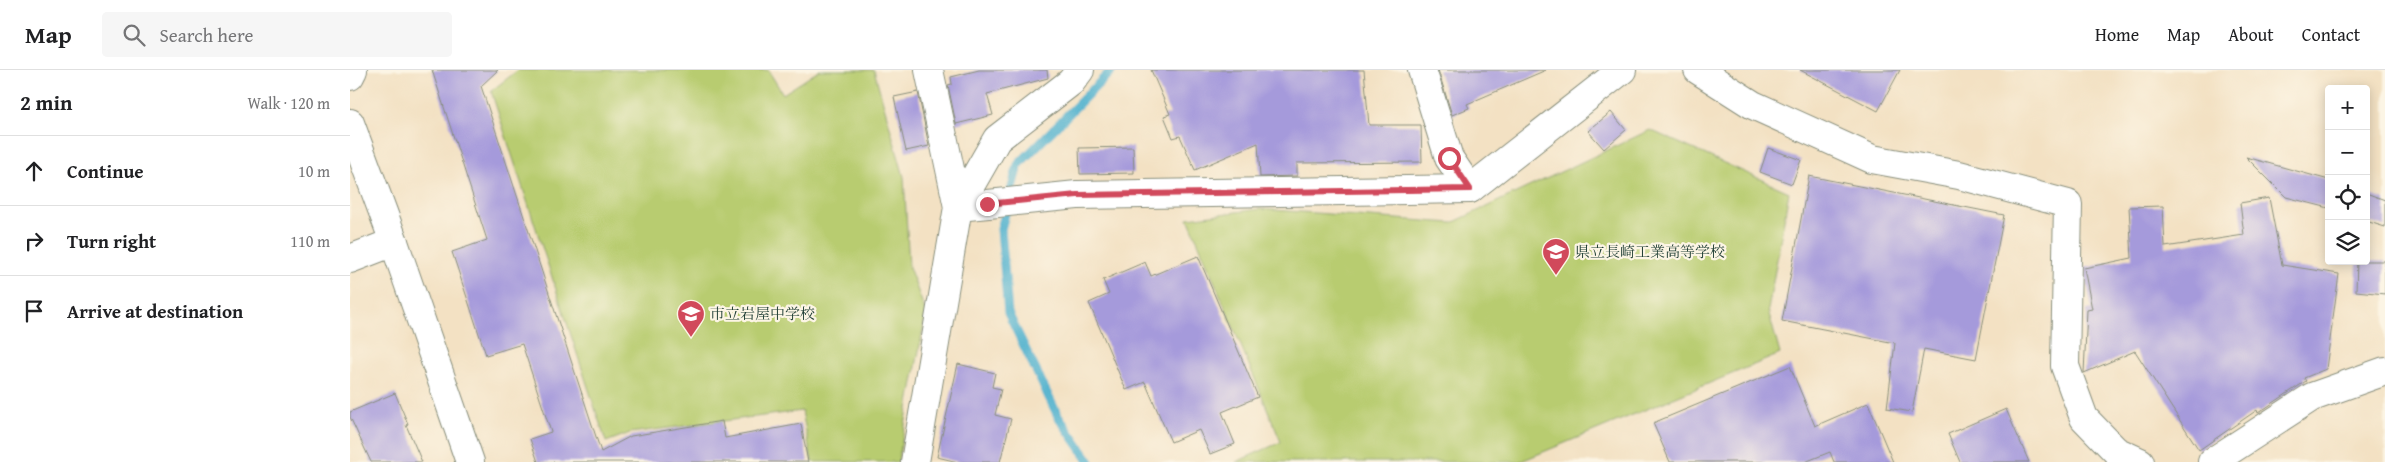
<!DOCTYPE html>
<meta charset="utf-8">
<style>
:root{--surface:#fff;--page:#f6f6f6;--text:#202124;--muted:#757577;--line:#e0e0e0}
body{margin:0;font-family:"Gentium Book Plus","Noto Serif JP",serif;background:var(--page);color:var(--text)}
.controls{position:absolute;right:15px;top:15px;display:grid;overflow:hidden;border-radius:5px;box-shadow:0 2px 12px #0003}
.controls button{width:45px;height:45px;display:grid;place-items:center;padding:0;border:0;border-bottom:1px solid var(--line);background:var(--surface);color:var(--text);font:25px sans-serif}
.stop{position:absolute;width:15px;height:15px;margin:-11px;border:4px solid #d1495b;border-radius:50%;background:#fff}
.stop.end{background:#d1495b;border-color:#fff;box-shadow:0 1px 5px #0008}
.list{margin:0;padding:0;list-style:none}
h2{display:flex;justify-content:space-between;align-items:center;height:65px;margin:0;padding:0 20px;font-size:21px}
h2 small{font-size:16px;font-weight:400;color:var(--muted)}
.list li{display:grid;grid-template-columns:32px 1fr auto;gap:15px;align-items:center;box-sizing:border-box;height:70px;padding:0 20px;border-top:1px solid var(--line)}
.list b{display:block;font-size:19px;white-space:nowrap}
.list em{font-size:16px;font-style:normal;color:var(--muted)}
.icon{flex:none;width:28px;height:28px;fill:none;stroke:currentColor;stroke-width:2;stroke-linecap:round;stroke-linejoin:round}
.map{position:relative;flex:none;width:2035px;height:392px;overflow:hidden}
header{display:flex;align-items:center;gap:30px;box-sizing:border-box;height:70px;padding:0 25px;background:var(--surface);border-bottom:1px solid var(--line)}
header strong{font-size:24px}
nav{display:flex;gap:28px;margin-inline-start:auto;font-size:18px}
.search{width:350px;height:45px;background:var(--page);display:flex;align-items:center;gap:12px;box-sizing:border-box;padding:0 18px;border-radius:5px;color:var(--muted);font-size:19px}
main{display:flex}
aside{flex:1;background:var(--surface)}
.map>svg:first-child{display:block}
.green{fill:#b8cc6f;stroke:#6c8452}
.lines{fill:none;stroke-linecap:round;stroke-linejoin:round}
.stream{stroke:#50b1ce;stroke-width:9}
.building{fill:#a59adb}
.minor-casing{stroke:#898f7c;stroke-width:30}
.tertiary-casing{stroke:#898f7c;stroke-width:30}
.minor{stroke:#fff;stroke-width:28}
.tertiary{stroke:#fff;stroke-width:28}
.route{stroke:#d1495b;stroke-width:6}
.labels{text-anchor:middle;stroke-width:4.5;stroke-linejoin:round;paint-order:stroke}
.poi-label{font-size:15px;fill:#1f3d34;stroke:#fcf5e5;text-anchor:start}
</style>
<header>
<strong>Map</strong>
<div class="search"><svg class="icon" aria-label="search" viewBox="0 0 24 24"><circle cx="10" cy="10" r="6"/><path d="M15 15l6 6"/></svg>Search here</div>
<nav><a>Home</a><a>Map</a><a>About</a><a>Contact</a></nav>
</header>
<main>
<aside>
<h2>2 min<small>Walk · 120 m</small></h2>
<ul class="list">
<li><svg class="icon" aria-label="ahead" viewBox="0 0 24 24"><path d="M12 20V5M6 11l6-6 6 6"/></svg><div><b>Continue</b></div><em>10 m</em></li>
<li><svg class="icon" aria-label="right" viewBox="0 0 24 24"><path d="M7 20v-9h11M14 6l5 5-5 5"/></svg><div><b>Turn right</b></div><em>110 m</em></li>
<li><svg class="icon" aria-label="arrive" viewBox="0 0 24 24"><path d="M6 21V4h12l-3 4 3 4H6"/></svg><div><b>Arrive at destination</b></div></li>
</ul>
</aside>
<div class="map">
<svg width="2035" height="392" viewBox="0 0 2035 392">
<rect width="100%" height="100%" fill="#fcf5e5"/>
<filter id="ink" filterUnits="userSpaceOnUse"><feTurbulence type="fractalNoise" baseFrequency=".02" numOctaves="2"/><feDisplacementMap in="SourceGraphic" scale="10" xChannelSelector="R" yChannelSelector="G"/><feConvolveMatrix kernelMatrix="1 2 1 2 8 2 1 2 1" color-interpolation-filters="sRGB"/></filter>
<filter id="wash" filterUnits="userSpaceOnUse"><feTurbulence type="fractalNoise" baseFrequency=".0096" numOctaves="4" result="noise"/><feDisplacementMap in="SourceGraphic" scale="20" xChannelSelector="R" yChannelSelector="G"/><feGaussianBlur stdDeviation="1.12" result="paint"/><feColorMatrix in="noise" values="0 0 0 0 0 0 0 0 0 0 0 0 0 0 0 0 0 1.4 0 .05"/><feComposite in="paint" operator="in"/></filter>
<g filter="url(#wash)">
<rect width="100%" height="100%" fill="#f3e1c3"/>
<g class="green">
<path d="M168,0H418L433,24L470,0H524L554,107L559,197L576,243L548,392H462L452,341L280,363L256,372L141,21Z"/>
<path d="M1300,60L1439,122L1418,240L1430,284L1169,392H886L931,372L838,148L910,139L1102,153Z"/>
</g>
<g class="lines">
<path class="stream" d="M740,392L708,346L658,243L651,159L668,95L762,0"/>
</g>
<g id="blocks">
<g class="building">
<path d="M82,0H148L131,16L251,382L281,366L372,351L375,368L451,354L458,392H188L180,369L201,362L172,274L136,285L102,182L137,170Z"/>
<path d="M629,0H697L698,8L637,24L643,45L606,54L598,15L602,14L601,7Z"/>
<path d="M801,0H1014L1019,55H1071L1072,92L947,93V106L910,107L908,73L845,100L830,66L823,68L814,46L820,44Z"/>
<path d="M1088,0H1196L1117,34L1119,38L1102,45Z"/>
<path d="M1450,0H1550L1528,41Z"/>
<path d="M568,22L579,76L556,81L544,27Z"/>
<path d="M1261,42L1276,60L1254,79L1238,61Z"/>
<path d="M783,77L784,103L730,104L729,78Z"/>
<path d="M1418,78L1451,90L1442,114L1410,102Z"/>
<path d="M1896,87L1979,110V138L1936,127Z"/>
<path d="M1459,106L1654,145L1626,289L1574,279L1562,342L1537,338L1545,273L1432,251Z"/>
<path d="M2016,123L2035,130V157L2016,151Z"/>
<path d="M1919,128L1932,195L1989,204L1976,299L1954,308L1956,311L1908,343L1907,340L1849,380L1785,281L1734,303L1737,240L1742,239L1734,198L1782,188L1779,137L1813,136L1815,177L1894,165L1890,133Z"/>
<path d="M848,186L908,327L872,342L885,374L860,384L849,360L821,372L795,312L776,320L739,233L759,224L753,210L795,192L801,206Z"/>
<path d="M2007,191H2035V224L2006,221Z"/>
<path d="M608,294L645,303L642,317L651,319L645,345L661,349L650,392H608L587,387Z"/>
<path d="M1440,296L1465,356L1518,333L1543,392H1484L1480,382L1455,392H1320L1303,353Z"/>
<path d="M45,323L58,354L56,355L72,392H21L0,347V342Z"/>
<path d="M1656,339L1679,392H1610L1598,364Z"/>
</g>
</g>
</g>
<g filter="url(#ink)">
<use href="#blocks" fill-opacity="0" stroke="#898f7c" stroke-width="1"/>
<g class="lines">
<defs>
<g id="minor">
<path d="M1072,0L1099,88L1120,119"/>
<path d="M1348,0L1403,35L1522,89L1609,105L1718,134L1715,296L1734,348L1766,381L1790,392"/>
<path d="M608,137L727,125L1120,119L1272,0"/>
<path d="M608,137L647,69L721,12L730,0"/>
<path d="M0,189L44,172"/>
<path d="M1862,392L1962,327L2035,301"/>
</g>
<g id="tertiary">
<path d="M0,6L3,0"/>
<path d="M0,53L44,172L120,392"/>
<path d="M565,392L608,137L579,0"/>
</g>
</defs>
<use href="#minor" class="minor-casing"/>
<use href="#tertiary" class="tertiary-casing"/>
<use href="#minor" class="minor"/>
<use href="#tertiary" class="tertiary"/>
</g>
</g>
<g class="lines" filter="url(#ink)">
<path class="route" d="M637,134L727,125L1120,119L1099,88"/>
</g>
<defs>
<symbol id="school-pin" viewBox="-11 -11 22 30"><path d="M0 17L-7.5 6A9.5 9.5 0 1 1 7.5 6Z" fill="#d1495b" stroke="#fcf5e5"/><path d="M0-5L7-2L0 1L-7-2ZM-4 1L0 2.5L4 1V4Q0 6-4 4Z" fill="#fff"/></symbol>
</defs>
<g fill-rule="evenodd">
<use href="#school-pin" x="1190" y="166" width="32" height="43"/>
<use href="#school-pin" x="325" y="228" width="32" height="43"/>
</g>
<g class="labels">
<g class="poi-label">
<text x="1225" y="187">県立長崎工業高等学校</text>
<text x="360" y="249">市立岩屋中学校</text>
</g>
</g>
</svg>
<div class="controls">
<button>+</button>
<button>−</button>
<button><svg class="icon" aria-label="locate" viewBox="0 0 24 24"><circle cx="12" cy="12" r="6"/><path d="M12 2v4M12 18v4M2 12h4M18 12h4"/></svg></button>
<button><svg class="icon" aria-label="layers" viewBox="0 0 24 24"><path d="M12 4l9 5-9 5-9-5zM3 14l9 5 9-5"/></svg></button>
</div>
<div class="stop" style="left:1099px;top:88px"></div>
<div class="stop end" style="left:637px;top:134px"></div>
</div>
</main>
